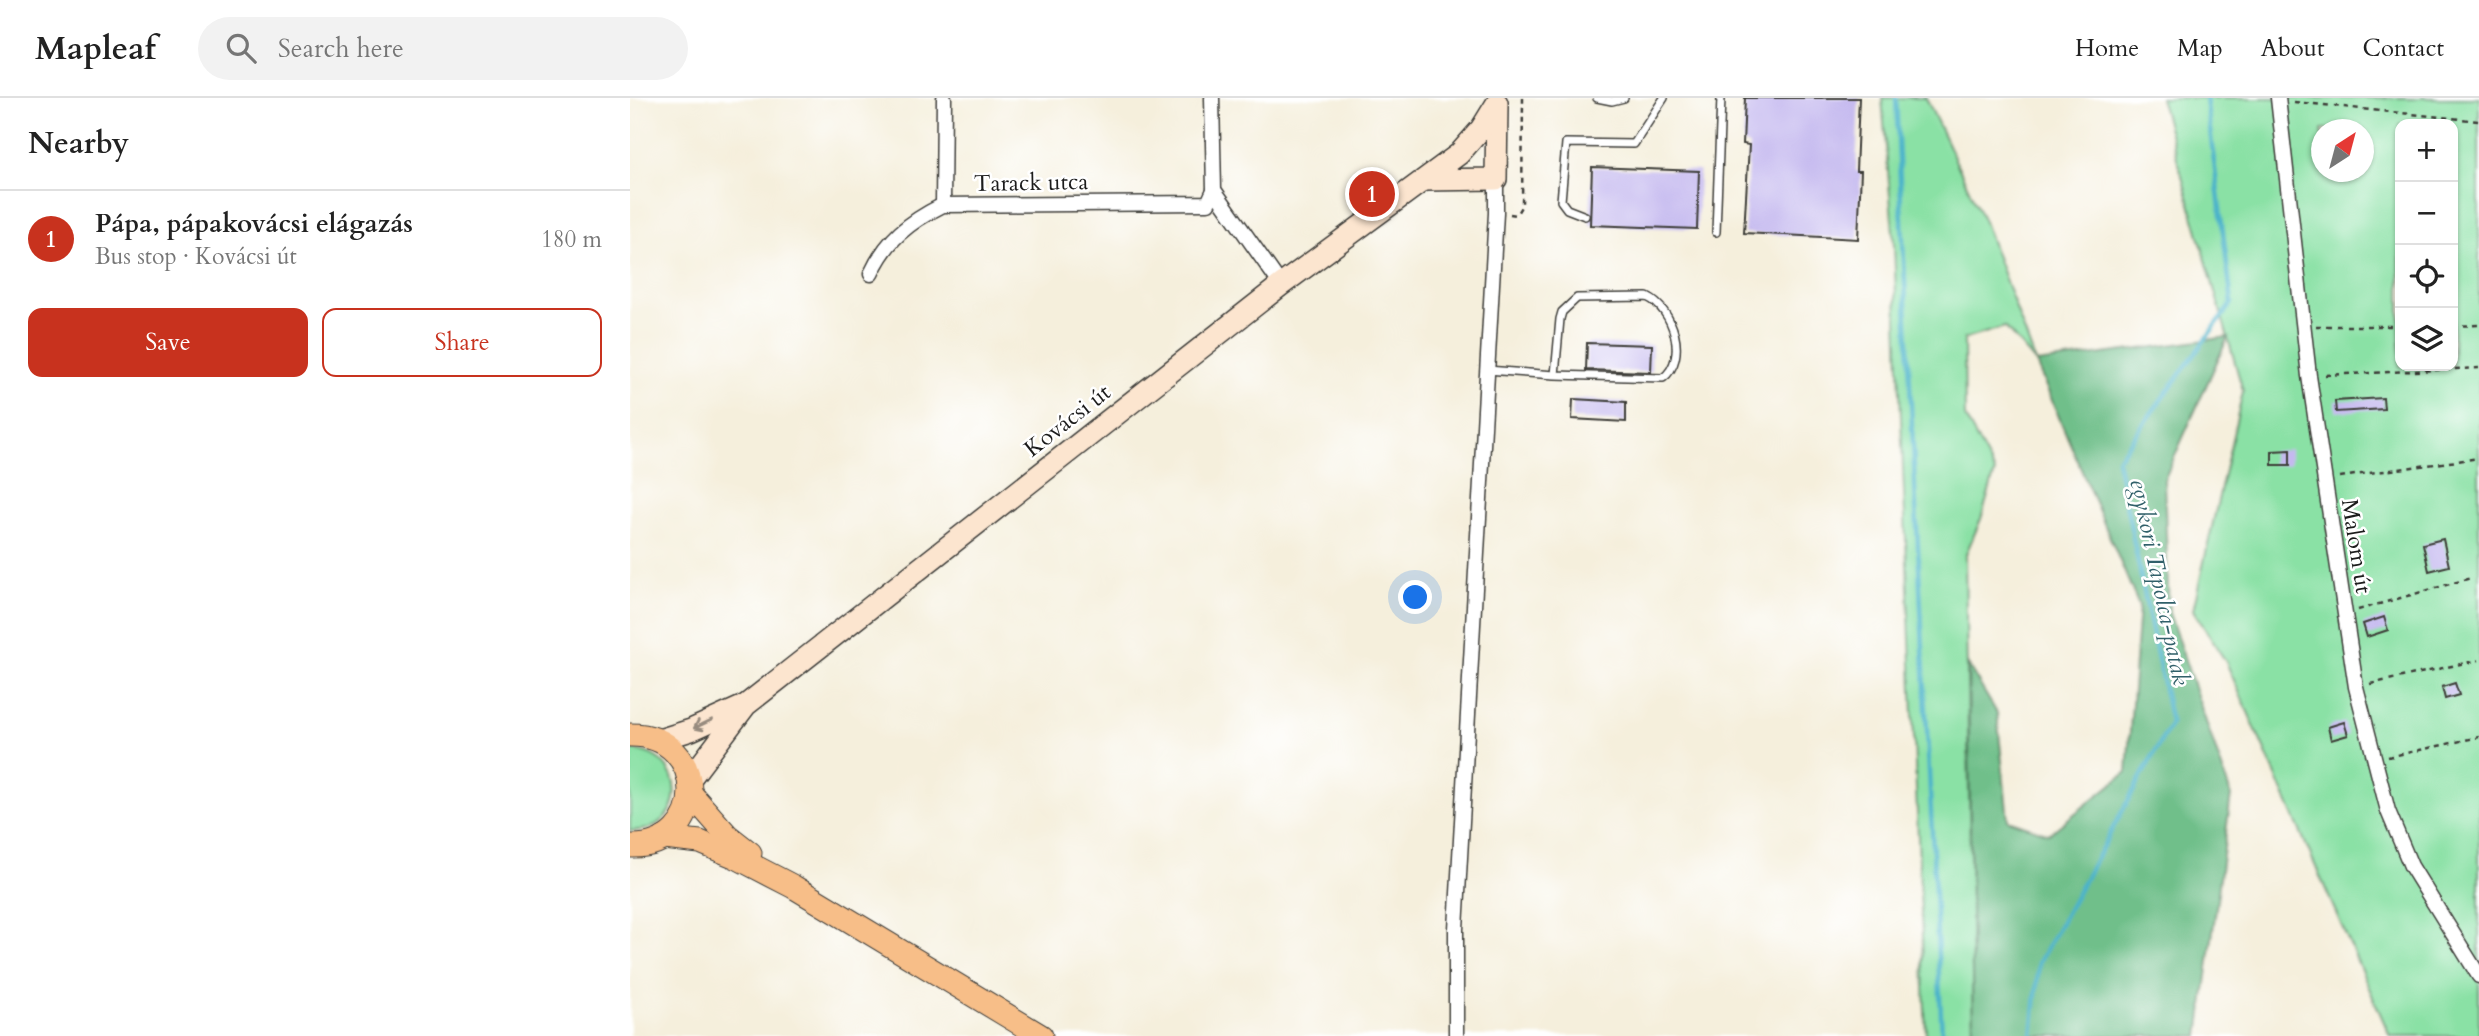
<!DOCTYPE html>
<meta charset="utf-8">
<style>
:root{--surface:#fff;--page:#f2f2f2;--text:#222;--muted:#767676;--line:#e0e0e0;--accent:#c8321e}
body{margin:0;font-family:Cardo,serif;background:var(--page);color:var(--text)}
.controls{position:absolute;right:21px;top:21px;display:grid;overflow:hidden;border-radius:14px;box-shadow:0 2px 5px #0004}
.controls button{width:63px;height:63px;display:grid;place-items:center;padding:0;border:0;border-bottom:2px solid var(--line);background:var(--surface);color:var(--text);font:35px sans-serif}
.compass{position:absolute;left:1681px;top:21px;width:63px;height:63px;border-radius:50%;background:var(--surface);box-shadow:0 2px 5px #0004;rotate:36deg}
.you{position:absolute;left:786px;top:500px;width:24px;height:24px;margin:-18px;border:5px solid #fff;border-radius:50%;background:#1a73e8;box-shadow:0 0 0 10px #1a73e833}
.badge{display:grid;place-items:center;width:46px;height:46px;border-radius:50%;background:var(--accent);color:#fff;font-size:23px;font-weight:700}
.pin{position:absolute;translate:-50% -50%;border:4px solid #fff;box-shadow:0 2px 7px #0006}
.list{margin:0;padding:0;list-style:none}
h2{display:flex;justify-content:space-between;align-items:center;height:91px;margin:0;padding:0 28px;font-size:30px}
h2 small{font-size:23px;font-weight:400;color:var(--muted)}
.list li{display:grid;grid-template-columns:46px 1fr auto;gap:21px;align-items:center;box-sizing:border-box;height:98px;padding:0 28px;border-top:2px solid var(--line)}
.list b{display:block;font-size:26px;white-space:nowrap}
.list p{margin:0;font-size:23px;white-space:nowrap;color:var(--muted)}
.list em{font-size:23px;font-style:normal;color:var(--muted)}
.actions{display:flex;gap:14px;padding:21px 28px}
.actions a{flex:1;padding:16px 0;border:2px solid var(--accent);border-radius:14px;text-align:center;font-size:24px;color:var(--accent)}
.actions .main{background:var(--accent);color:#fff}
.icon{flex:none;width:38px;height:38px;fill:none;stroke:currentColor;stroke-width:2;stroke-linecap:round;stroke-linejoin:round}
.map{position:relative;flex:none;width:1849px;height:938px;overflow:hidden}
header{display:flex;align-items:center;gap:42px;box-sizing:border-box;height:98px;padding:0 35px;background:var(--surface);border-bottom:2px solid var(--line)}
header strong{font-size:33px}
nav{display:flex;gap:38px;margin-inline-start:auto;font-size:24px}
.search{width:490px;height:63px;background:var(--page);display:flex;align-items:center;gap:18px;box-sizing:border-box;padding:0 24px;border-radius:38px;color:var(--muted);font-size:26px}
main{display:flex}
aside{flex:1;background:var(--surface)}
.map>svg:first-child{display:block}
.green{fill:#8ae1a5;stroke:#537e60;stroke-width:2;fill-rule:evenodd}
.forest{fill:#6fbf8a;stroke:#466e53;stroke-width:2}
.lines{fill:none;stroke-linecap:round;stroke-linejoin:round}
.stream{stroke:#4bb3ca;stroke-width:4.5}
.building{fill:#c5b9ef}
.lane-casing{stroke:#3d3c39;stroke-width:10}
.street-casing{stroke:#3d3c39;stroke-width:17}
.secondary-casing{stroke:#3d3c39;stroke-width:24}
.primary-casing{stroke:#3d3c39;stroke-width:25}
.path{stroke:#3d3c39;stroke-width:2.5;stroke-dasharray:5 5;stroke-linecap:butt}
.lane{stroke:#fff;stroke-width:7}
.street{stroke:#fff;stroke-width:14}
.secondary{stroke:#fce5cf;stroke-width:21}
.primary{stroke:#f7be88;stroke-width:23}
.oneway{stroke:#978b7e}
.labels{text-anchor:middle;stroke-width:5;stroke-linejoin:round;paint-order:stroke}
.street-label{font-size:23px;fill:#1c1c1c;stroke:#fff}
.water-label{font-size:24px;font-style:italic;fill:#31606a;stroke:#fff}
</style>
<header>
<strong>Mapleaf</strong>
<div class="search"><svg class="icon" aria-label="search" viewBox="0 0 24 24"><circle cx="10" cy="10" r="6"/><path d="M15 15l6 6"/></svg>Search here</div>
<nav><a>Home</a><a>Map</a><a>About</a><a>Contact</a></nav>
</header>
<main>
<aside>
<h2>Nearby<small></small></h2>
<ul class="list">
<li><span class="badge">1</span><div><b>Pápa, pápakovácsi elágazás</b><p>Bus stop · Kovácsi út</p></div><em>180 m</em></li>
</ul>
<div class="actions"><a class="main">Save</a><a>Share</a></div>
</aside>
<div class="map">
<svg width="1849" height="938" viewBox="0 0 1849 938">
<rect width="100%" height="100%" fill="#fff"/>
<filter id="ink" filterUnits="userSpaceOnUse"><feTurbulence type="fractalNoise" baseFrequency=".0143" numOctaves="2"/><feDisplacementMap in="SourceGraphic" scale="14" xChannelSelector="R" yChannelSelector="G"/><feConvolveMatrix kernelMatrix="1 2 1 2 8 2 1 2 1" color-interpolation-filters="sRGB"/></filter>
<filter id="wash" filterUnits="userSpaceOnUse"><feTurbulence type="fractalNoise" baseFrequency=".00686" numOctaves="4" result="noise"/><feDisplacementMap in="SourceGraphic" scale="28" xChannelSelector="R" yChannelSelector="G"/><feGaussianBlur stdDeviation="1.57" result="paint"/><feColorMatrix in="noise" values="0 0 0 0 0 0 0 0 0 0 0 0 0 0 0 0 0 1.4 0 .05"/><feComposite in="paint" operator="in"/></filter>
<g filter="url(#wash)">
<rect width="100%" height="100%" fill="#f5efdc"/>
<g class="green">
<path d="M1252,0H1296L1353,121L1406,265L1375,229L1334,241L1335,319L1365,374L1351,421L1335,458L1343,938H1296L1264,147Z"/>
<path d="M1530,0H1849V938H1760L1596,564L1563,512L1613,293ZM1770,26H1823V268H1770ZM1692,32H1734V74H1692Z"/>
<path d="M0,652C60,654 59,734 0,733Z"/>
</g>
<path class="forest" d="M1598,239L1534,382L1539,515L1601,697L1569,938H1343L1338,567L1367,615L1378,722L1419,736L1497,674L1509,508L1406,265Z"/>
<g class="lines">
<g class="stream">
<path d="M1266,0L1312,938"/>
<path d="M1402,938L1409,864L1541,625L1487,362L1602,205L1576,0"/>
</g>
</g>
<g id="blocks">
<g class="building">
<path d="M1115,0H1229L1226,73H1231L1228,141L1114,135L1119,47L1113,46Z"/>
<path d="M962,69L1069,73L1067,131L960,127Z"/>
<path d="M957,245L1022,247L1021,274L956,272Z"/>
<path d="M1753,300L1754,311L1706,314L1705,303Z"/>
<path d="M943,301L996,304V324L942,321Z"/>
<path d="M1660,352V367H1642V353Z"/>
<path d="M1813,441L1819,468L1799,473L1793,446Z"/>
<path d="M1754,519L1758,532L1737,539L1733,526Z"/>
<path d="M1825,585L1829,597L1815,601L1812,589Z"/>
<path d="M1714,624L1718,637L1701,642L1698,629Z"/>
</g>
</g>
</g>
<g filter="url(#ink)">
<use href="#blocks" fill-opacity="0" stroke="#3d3c39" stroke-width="2"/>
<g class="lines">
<defs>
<g id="lane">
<path d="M967,0L982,3L994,0"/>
<path d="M955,118L937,111L931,103L936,45L1004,46L1034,0"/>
<path d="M1086,134L1091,0"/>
<path d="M857,272L925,277L1033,280C1059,260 1043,211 1017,199L947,200L932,214L930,221L925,277"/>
</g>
<g id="street">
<path d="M582,0L584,92L651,187"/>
<path d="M1648,0L1679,278L1726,589L1758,713L1781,768L1849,878"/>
<path d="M313,107L314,0"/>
<path d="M241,176C257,141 279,124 313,107L578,105L584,92"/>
<path d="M826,938V831L866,115V81"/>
</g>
<g id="secondary">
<path d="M795,82L866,81L867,7"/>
<path d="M29,642L61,632L114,608"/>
<path d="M60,681L116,607L651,187L829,56L851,31L867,5"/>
</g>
<g id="primary">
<path d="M0,637C81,636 79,751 0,748"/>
<path d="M61,696L97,737L120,755"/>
<path d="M34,740L70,744L106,759L164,789L411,938"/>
</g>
</defs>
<use href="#lane" class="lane-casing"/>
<use href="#street" class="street-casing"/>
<use href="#secondary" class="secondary-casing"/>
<use href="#primary" class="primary-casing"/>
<g class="path">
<path d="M1664,4L1849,23"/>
<path d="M880,116L886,117L892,107L893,0"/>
<path d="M1686,228H1770"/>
<path d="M1823,228L1849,227"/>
<path d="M1695,277L1849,270"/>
<path d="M1710,379L1849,360"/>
<path d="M1728,512L1841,480"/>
<path d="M1740,586L1849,562"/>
<path d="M1758,659L1849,639"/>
</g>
<use href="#lane" class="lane"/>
<use href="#street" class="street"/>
<use href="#secondary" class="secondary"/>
<use href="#primary" class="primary"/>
</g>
<defs><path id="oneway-shaft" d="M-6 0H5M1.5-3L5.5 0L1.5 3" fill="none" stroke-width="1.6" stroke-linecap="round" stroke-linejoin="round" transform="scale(1.75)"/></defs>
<use class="oneway" href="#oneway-shaft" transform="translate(73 626) rotate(154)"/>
</g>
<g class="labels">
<g class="street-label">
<text transform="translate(401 84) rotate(-1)" y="8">Tarack utca</text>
<text transform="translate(437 322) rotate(-38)" y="8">Kovácsi út</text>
<text transform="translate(1727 448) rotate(81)" y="8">Malom út</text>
</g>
<g class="water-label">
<text transform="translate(1530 484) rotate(78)" y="8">egykori Tapolca-patak</text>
</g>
</g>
</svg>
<div class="controls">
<button>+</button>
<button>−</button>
<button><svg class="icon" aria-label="locate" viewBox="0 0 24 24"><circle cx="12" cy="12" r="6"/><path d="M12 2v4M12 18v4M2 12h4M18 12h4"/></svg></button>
<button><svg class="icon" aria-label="layers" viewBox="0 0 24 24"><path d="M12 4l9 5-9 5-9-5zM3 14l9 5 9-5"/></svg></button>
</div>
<svg class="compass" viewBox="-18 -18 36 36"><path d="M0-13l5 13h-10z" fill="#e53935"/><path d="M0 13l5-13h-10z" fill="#767676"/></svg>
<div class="you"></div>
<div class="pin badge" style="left:742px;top:96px">1</div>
</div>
</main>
